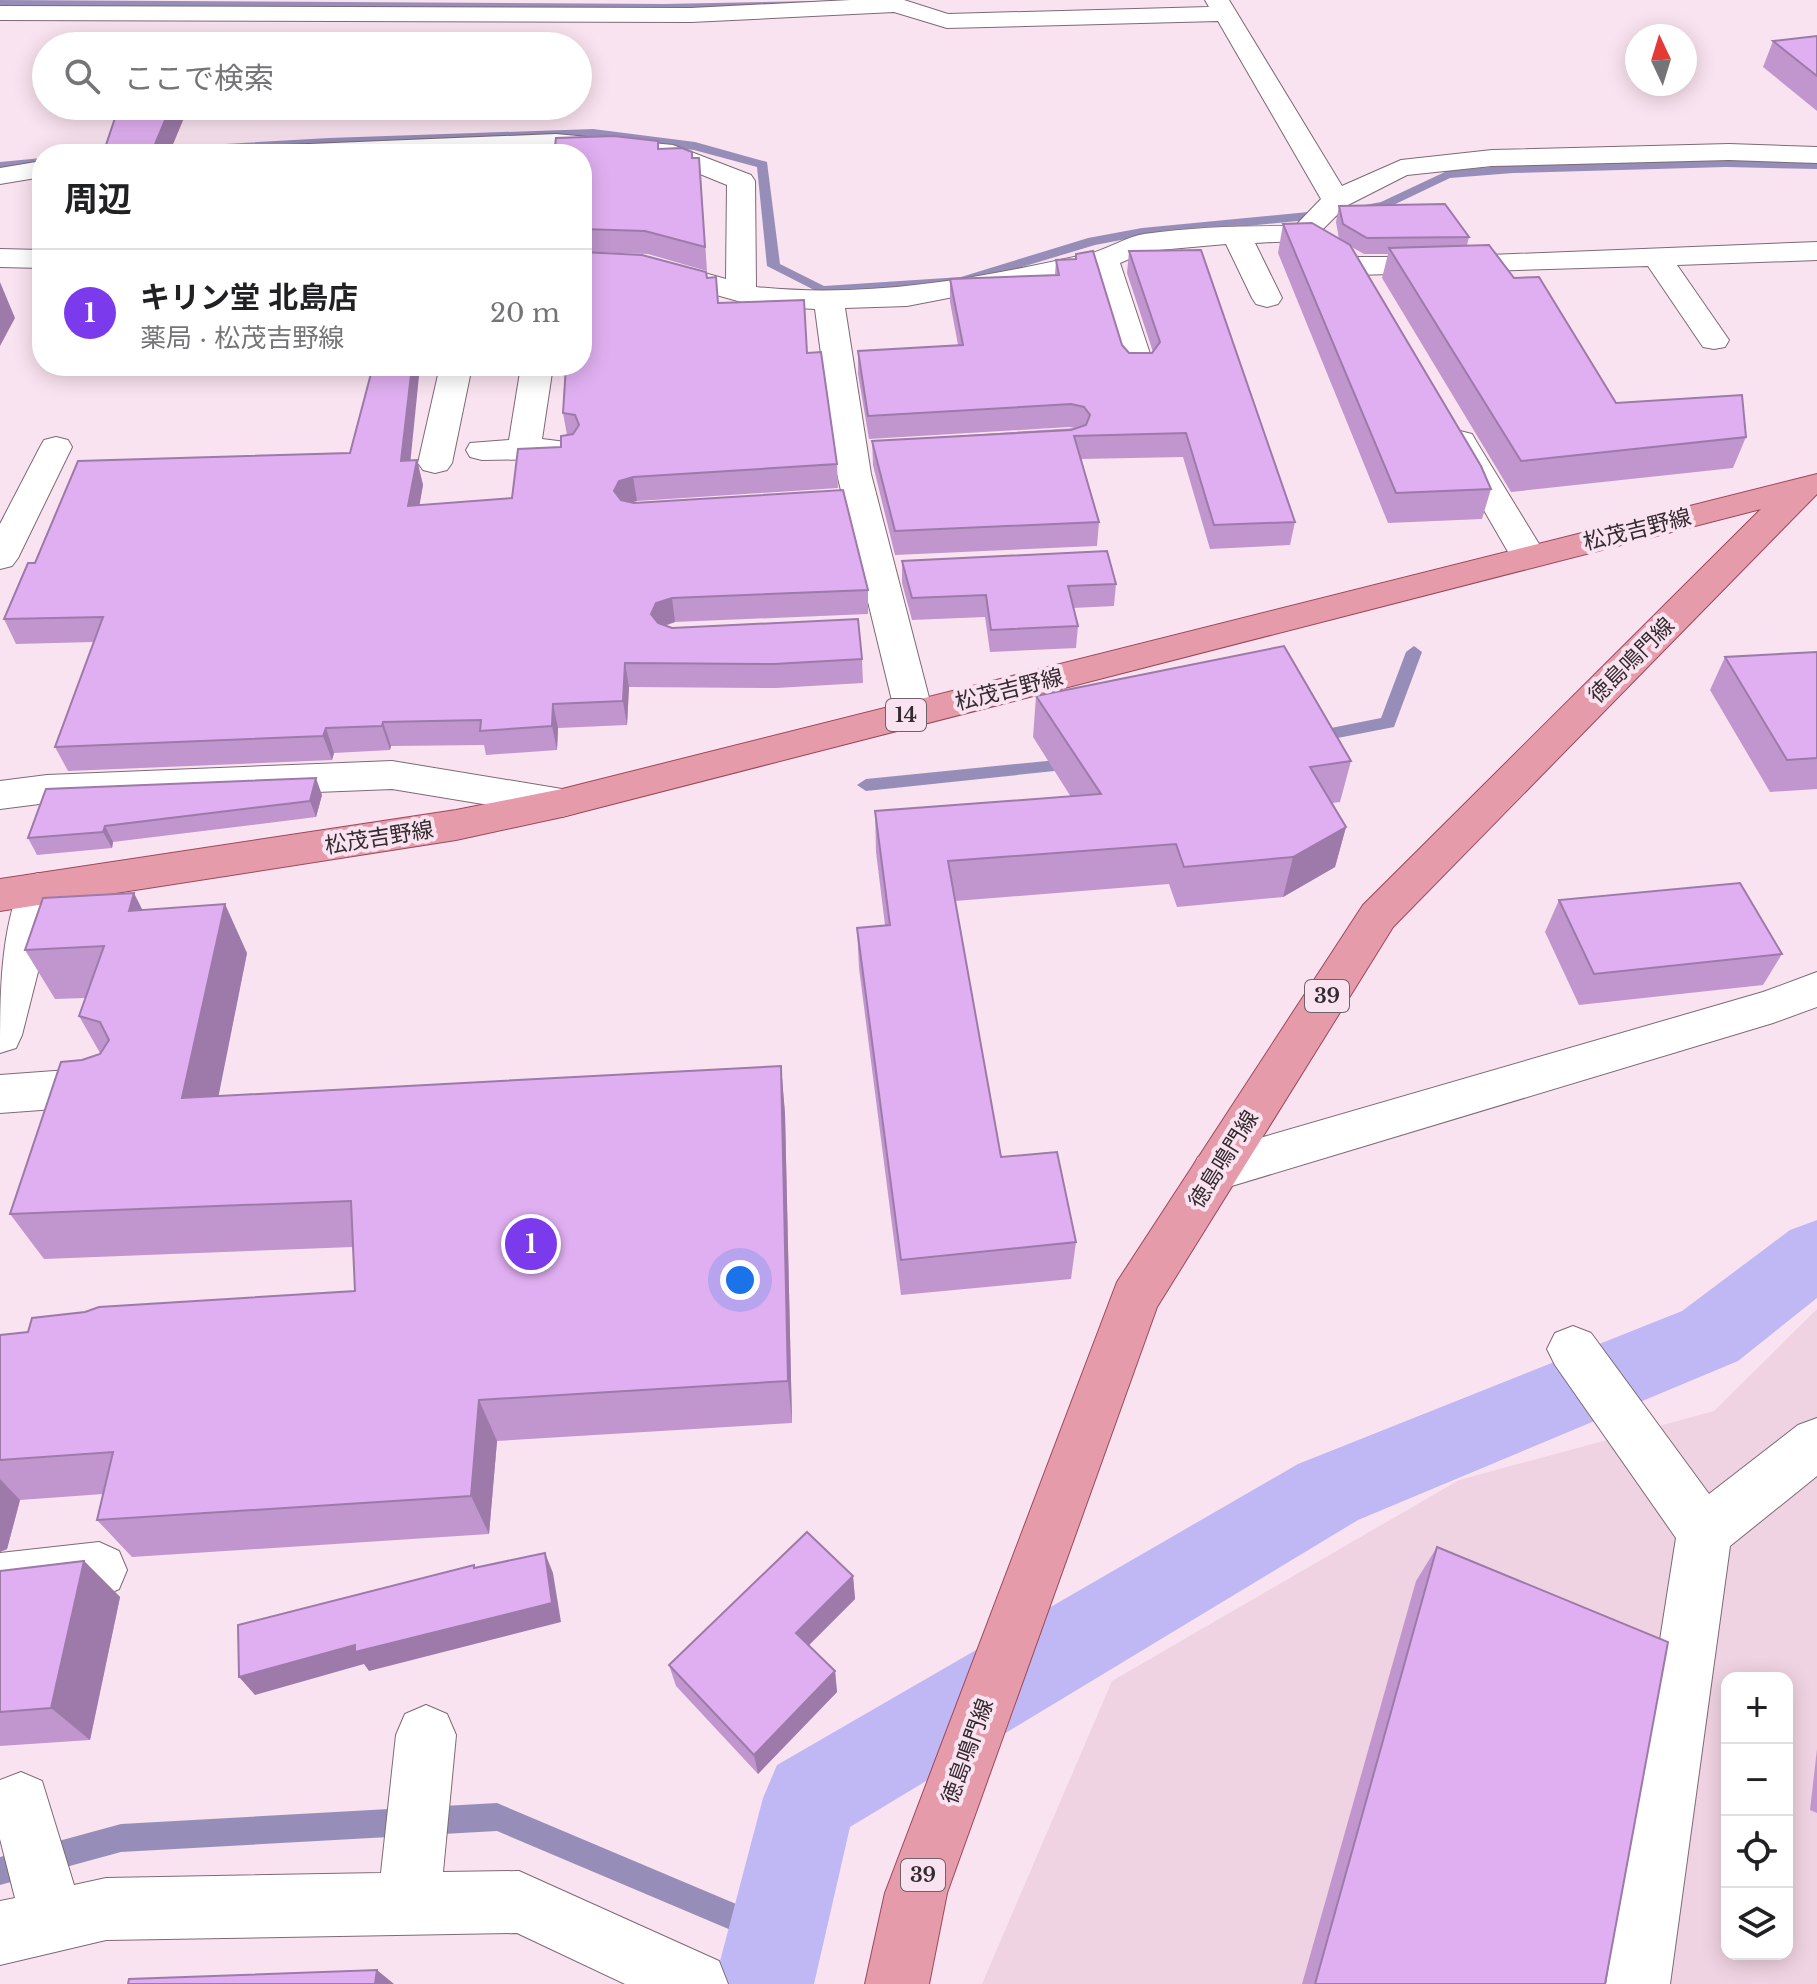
<!DOCTYPE html>
<html lang="ja">
<meta charset="utf-8">
<style>
:root{--surface:#fff;--page:#f6f6f6;--text:#202124;--muted:#757577;--line:#e0e0e0;--accent:#7c3aed}
body{margin:0;font-family:"Libre Baskerville","Noto Sans JP",serif;background:var(--page);color:var(--text)}
.controls{position:absolute;right:24px;bottom:24px;display:grid;overflow:hidden;border-radius:16px;box-shadow:0 4px 20px #0003}
.controls button{width:72px;height:72px;display:grid;place-items:center;padding:0;border:0;border-bottom:2px solid var(--line);background:var(--surface);color:var(--text);font:40px sans-serif}
.compass{position:absolute;left:1625px;top:24px;width:72px;height:72px;border-radius:50%;background:var(--surface);box-shadow:0 4px 20px #0003;rotate:356deg}
.you{position:absolute;left:740px;top:1280px;width:28px;height:28px;margin:-20px;border:6px solid #fff;border-radius:50%;background:#1a73e8;box-shadow:0 0 0 12px #1a73e833}
.badge{display:grid;place-items:center;width:52px;height:52px;border-radius:50%;background:var(--accent);color:#fff;font-size:26px;font-weight:700}
.pin{position:absolute;translate:-50% -50%;border:4px solid #fff;box-shadow:0 2px 8px #0006}
.list{margin:0;padding:0;list-style:none}
h2{display:flex;justify-content:space-between;align-items:center;height:104px;margin:0;padding:0 32px;font-size:34px}
h2 small{font-size:26px;font-weight:400;color:var(--muted)}
.list li{display:grid;grid-template-columns:52px 1fr auto;gap:24px;align-items:center;box-sizing:border-box;height:128px;padding:0 32px;border-top:2px solid var(--line)}
.list b{display:block;font-size:30px;white-space:nowrap}
.list p{margin:0;font-size:26px;white-space:nowrap;color:var(--muted)}
.list em{font-size:26px;font-style:normal;color:var(--muted)}
.icon{flex:none;width:44px;height:44px;fill:none;stroke:currentColor;stroke-width:2;stroke-linecap:round;stroke-linejoin:round}
.map{position:relative;flex:none;width:1817px;height:1984px;overflow:hidden}
.search{position:absolute;background:var(--surface);box-shadow:0 4px 20px #0003;left:32px;top:32px;width:560px;height:88px;display:flex;align-items:center;gap:20px;box-sizing:border-box;padding:0 28px;border-radius:44px;color:var(--muted);font-size:30px}
.panel{position:absolute;background:var(--surface);box-shadow:0 4px 20px #0003;left:32px;top:144px;width:560px;height:232px;border-radius:32px}
.map>svg:first-child{display:block}
.built{fill:#f0d3e2;fill-rule:evenodd}
.lines{fill:none;stroke-linecap:round;stroke-linejoin:round}
.stream{fill:#968eb9;fill-rule:evenodd}
.canal{fill:#c0b8f4;fill-rule:evenodd}
.minor-casing{stroke:#7e6975;stroke-width:2}
.major-casing{stroke:#9c485b;stroke-width:2}
.minor{fill:#fff;fill-rule:evenodd}
.major{fill:#e69baa;fill-rule:evenodd}
.wall{fill:#c196cf}
.shaded-wall{fill:#9d7aa9}
.building{fill:#e0aff1;stroke:#9d7aa9;stroke-width:2}
.labels{text-anchor:middle;stroke-width:8;stroke-linejoin:round;paint-order:stroke}
.shield{fill:#fae3f0;stroke:#6f6269;stroke-width:2}
.shield-label{font-size:20px;font-weight:bold;fill:#332b2f}
.street-label{font-size:22px;fill:#332b2f;stroke:#fae3f0}
</style>
<div class="map">
<svg width="1817" height="1984" viewBox="0 0 1817 1984">
<rect width="100%" height="100%" fill="#fae3f0"/>
<path class="built" d="M1817,1309V1984H982L1112,1681L1459,1480L1714,1411ZM1727,1678H1787V1954H1727Z"/>
<g class="lines">
<g class="stream">
<path d="M0,0L663,4L868,0L863,3L663,10L0,6Z"/>
<path d="M593,129L695,142L767,162L780,264L824,286L961,277L1088,238L1142,228L1349,208L1381,202L1447,171L1513,165L1726,159L1817,161V169L1726,167L1513,173L1450,178L1385,209L1349,216L1142,236L1095,245L962,285L822,294L767,266L757,167L694,150L593,137L183,154H113L119,150L329,138Z"/>
<path d="M42,158V166L0,170V162Z"/>
<path d="M1414,646L1422,652L1394,727L1307,744L1301,742L1298,738L1301,734L1381,718L1406,652Z"/>
<path d="M1077,758L1083,760L1086,764L1083,768L866,791L857,785L866,779Z"/>
<path d="M497,1803L786,1925L790,1935L786,1945L776,1949L497,1831L121,1852L0,1885V1857L121,1824Z"/>
</g>
<path class="canal" d="M1817,1220V1298L1738,1361L1358,1520L850,1827L814,1984H714L763,1798L777,1765L1298,1464L1682,1311L1790,1230Z"/>
<defs>
<g id="minor">
<path d="M851,0H904L948,14L1209,7L1205,0H1229L1342,186L1401,160L1492,150L1729,144L1817,147V163L1729,160L1492,166L1407,175L1346,206L1320,232L1344,247L1348,253L1344,259C1322,265 1315,247 1295,243C1283,240 1267,243 1255,243L1282,298L1278,304L1267,307L1256,304L1252,298L1226,244L1148,251L1120,263L1154,366L1149,373L1138,375L1127,373L1122,366L1093,270L907,306L845,308L871,474L933,713L928,722L914,726L900,722L895,713L837,474L815,309L752,305L645,275L582,273V255L647,257L726,279L727,185L668,161L556,150L458,154H248L251,148L261,146L556,134L673,145L751,175L755,181L756,287C869,299 982,278 1092,253C1110,248 1126,237 1144,234C1194,227 1245,226 1295,226L1321,199L1218,21L947,28L894,12L691,22L0,20V6L691,8Z"/>
<path d="M42,161V177L0,184V168Z"/>
<path d="M1817,242V260L1677,265L1729,340L1725,347L1714,349L1703,347L1648,266L1357,275L1347,272L1342,266L1347,260L1357,257H1440Z"/>
<path d="M0,249L42,250V268L0,267Z"/>
<path d="M440,366H472L452,463L447,470L435,473L423,470L418,463Z"/>
<path d="M521,366H553L542,439L566,442L570,449L566,456L554,459L482,460L470,457L466,450L470,443L509,440Z"/>
<path d="M1460,431L1472,434L1476,441L1547,557L1541,565L1529,568L1517,565L1511,557L1444,441L1448,434Z"/>
<path d="M56,437L68,440L72,447L18,558L12,566L0,569V524L40,447L44,440Z"/>
<path d="M392,761L562,789L576,793L582,803L576,813L562,817L392,789L47,803L0,809V781L47,775Z"/>
<path d="M38,873L53,878L59,889L22,1035L16,1048L0,1053C0,995 0,931 23,878Z"/>
<path d="M1817,972V1007L1773,1023L1215,1191L1198,1185L1191,1171L1198,1157L1215,1151L1763,992Z"/>
<path d="M109,1067L125,1073L132,1086L125,1099L109,1105L0,1113V1075Z"/>
<path d="M1573,1326L1591,1333L1709,1494L1798,1425L1817,1418V1476L1730,1546L1670,1984H1606L1676,1538L1555,1365L1547,1349L1555,1333Z"/>
<path d="M99,1542L119,1551L127,1570L119,1589L99,1598L0,1609V1553Z"/>
<path d="M426,1705L447,1714L456,1735L443,1872L519,1871L719,1961L728,1984H625L517,1933L106,1940L0,1965V1901L15,1898L0,1839V1780L21,1772L42,1781L74,1885L106,1878L381,1873L396,1735L405,1714Z"/>
</g>
<path id="major" d="M1817,474V494L1393,927L1157,1307L947,1893L929,1984H865L885,1893L1117,1282L1363,905L1761,509L562,817L456,840L0,911V879L456,810L562,789Z"/>
</defs>
<use href="#minor" class="minor-casing"/>
<use href="#major" class="major-casing"/>
<use href="#minor" class="minor"/>
<use href="#major" class="major"/>
</g>
<g class="wall">
<path d="M1817,36V111L1763,67L1773,41Z"/>
<path d="M659,149L692,152L693,158L701,181L707,271L648,254L589,252L707,278L718,303L807,353L837,464L838,488L637,501L632,502L868,590V614L675,622L665,626L862,659L863,683L776,688L629,687L627,725L558,728L557,750L486,755L484,745L391,746L390,750L334,753L332,760L68,771L55,747L94,642L16,644L4,619L35,563L410,461L417,460L423,485L419,505L512,498L561,447L567,435L563,413L582,366V154Z"/>
<path d="M1339,206L1469,237L1467,245L1514,278L1616,403L1746,437L1733,468L1511,492L1382,278L1388,254H1364L1350,246L1491,489L1482,519L1388,523L1278,253L1283,224L1339,239L1336,222Z"/>
<path d="M1129,251L1295,522L1290,545L1210,549L1183,457L1081,459L1099,522L1097,546L895,555L873,465L872,441L1075,428L1069,427L869,439L858,374V351L958,345L950,302V279L1055,275L1056,260L1075,259L1076,254L1122,345L1129,353L1153,352L1127,273Z"/>
<path d="M902,561L1116,584L1114,606L1073,608L1078,626L1076,648L990,652L985,617L912,620L902,583Z"/>
<path d="M1817,652V789L1770,792L1710,690L1725,657Z"/>
<path d="M1036,696L1351,761L1340,802L1332,803L1346,827L1335,867L1283,897L1177,907L1169,884L955,901L1001,1157L1076,1242L1071,1279L901,1295L859,968L857,928L885,925L876,852L875,811L1071,797L1033,737Z"/>
<path d="M46,789L322,795L316,817L113,842L112,848L37,855L28,838Z"/>
<path d="M1559,900L1782,954L1763,985L1579,1005L1545,932Z"/>
<path d="M143,910L247,953L218,1096L781,1066L785,1114L792,1423L497,1441L489,1534L132,1557L97,1520L103,1494L20,1500L7,1549L0,1552V1335L355,1291L353,1247L44,1259L10,1214L82,1060L100,1054V1053L79,1016L85,998L55,999L25,950Z"/>
<path d="M1437,1547L1605,1984H1302L1416,1581Z"/>
<path d="M84,1561L120,1597L90,1740L0,1746V1571Z"/>
<path d="M853,1576L855,1599L809,1645L835,1671L837,1692L758,1774L676,1686L669,1665Z"/>
<path d="M1817,1749V1813L1810,1810Z"/>
</g>
<g class="shaded-wall">
<path d="M171,106H189L169,154H151Z"/>
<path d="M0,282L15,318L0,346Z"/>
<path d="M412,366H420L408,485L401,461Z"/>
<path d="M417,460L423,485L415,531L408,506Z"/>
<path d="M633,477L637,501L623,505L614,491L619,481Z"/>
<path d="M672,598L675,622L659,627L651,614L656,603Z"/>
<path d="M625,663L629,687L627,725L623,701Z"/>
<path d="M553,704L558,728L557,750L552,726Z"/>
<path d="M383,722L391,746L390,750L382,726Z"/>
<path d="M326,728L334,753L332,760L323,736Z"/>
<path d="M316,778L322,795L316,817L310,801Z"/>
<path d="M105,826L113,842L112,848L103,832Z"/>
<path d="M1346,827L1335,867L1283,897L1293,857Z"/>
<path d="M134,893L159,943L129,911Z"/>
<path d="M225,904L247,953L209,1144L182,1098Z"/>
<path d="M781,1066L785,1114L792,1423L788,1381Z"/>
<path d="M479,1400L497,1441L489,1534L471,1496Z"/>
<path d="M0,1479L20,1500L7,1549L0,1552Z"/>
<path d="M545,1553L553,1573L561,1622L369,1671L364,1664L255,1695L239,1677Z"/>
<path d="M84,1561L120,1597L90,1740L51,1708Z"/>
<path d="M853,1576L855,1599L799,1655L796,1633Z"/>
<path d="M835,1671L837,1692L758,1774L754,1755Z"/>
<path d="M377,1970L394,1984H375Z"/>
</g>
<g class="building">
<path d="M1817,36V76L1773,41Z"/>
<path d="M119,106H171L151,154H103Z"/>
<path d="M614,136L658,141V149L682,148L692,152V158H699L705,247L645,231L582,229V154H554L556,138Z"/>
<path d="M1445,204L1469,237L1367,238L1343,224L1339,206Z"/>
<path d="M1312,223L1350,245L1481,466L1491,489L1396,493L1283,224Z"/>
<path d="M1489,245L1514,278L1539,277L1616,403L1742,395L1746,437L1521,461L1389,248Z"/>
<path d="M1201,250L1295,522L1214,525L1186,433L1074,436L1099,522L895,531L872,441L1071,430L1086,425L1090,415L1084,407L1071,404L868,416L858,351L963,345L950,279L1059,275L1056,260L1076,259V254L1093,251L1122,345L1129,353H1152L1160,342L1129,251Z"/>
<path d="M582,252L642,255L706,272L707,278L716,277L718,303L804,300L807,353L821,352L837,464L633,477L619,481L614,491L621,500L634,503L843,490L868,590L672,598L656,603L651,614L658,623L672,628L858,619L862,659L774,664L625,663L623,701L553,704L552,726L480,731L481,720L383,722L382,726L326,728L323,736L55,747L103,617L4,619L28,563H35L78,461L350,453L373,366H412L401,461L417,460L408,506L512,498L518,449L561,447V436L573,434L579,425L575,415L563,413L566,366H582Z"/>
<path d="M1107,551L1116,584L1068,586L1078,626L991,630L986,595L912,598L902,561Z"/>
<path d="M1284,646L1351,761L1310,767L1346,827L1293,857L1184,867L1176,844L948,861L1001,1157L1057,1152L1076,1242L901,1260L857,928L890,925L875,811L1101,794L1036,696Z"/>
<path d="M1817,652V758L1787,760L1725,657Z"/>
<path d="M316,778L310,801L105,826L103,832L28,838L46,789Z"/>
<path d="M1740,883L1782,954L1594,974L1559,900Z"/>
<path d="M134,893L129,911L225,904L182,1098L781,1066L788,1381L479,1400L471,1496L97,1520L113,1452L0,1460V1335L28,1332L32,1318L85,1312L99,1307L355,1291L351,1201L10,1214L61,1062L82,1060L100,1054L109,1040L100,1022L79,1016L104,946L25,950L43,898Z"/>
<path d="M807,1532L853,1576L796,1633L835,1671L754,1755L669,1665Z"/>
<path d="M1437,1547L1668,1642L1605,1984H1315Z"/>
<path d="M545,1553L552,1603L355,1652V1645L239,1677L238,1625L474,1565V1568Z"/>
<path d="M84,1561L51,1708L0,1712V1571Z"/>
<path d="M377,1970L375,1984H128L129,1979Z"/>
</g>
<g class="labels">
<g class="shield">
<rect x="886" y="699" width="40" height="32" rx="6"/>
<rect x="1305" y="980" width="44" height="32" rx="6"/>
<rect x="901" y="1859" width="44" height="32" rx="6"/>
</g>
<g class="shield-label">
<text x="906" y="722">14</text>
<text x="1327" y="1003">39</text>
<text x="923" y="1882">39</text>
</g>
<g class="street-label">
<text transform="translate(1637 529) rotate(-14)" y="8">松茂吉野線</text>
<text transform="translate(1631 660) rotate(-45)" y="8">徳島鳴門線</text>
<text transform="translate(1009 689) rotate(-14)" y="8">松茂吉野線</text>
<text transform="translate(379 837) rotate(-9)" y="8">松茂吉野線</text>
<text transform="translate(1223 1159) rotate(-58)" y="8">徳島鳴門線</text>
<text transform="translate(967 1751) rotate(-70)" y="8">徳島鳴門線</text>
</g>
</g>
</svg>
<div class="controls">
<button>+</button>
<button>−</button>
<button><svg class="icon" aria-label="locate" viewBox="0 0 24 24"><circle cx="12" cy="12" r="6"/><path d="M12 2v4M12 18v4M2 12h4M18 12h4"/></svg></button>
<button><svg class="icon" aria-label="layers" viewBox="0 0 24 24"><path d="M12 4l9 5-9 5-9-5zM3 14l9 5 9-5"/></svg></button>
</div>
<svg class="compass" viewBox="-18 -18 36 36"><path d="M0-13l5 13h-10z" fill="#e53935"/><path d="M0 13l5-13h-10z" fill="#757577"/></svg>
<div class="you"></div>
<div class="pin badge" style="left:531px;top:1244px">1</div>
<div class="search"><svg class="icon" aria-label="search" viewBox="0 0 24 24"><circle cx="10" cy="10" r="6"/><path d="M15 15l6 6"/></svg>ここで検索</div>
<section class="panel">
<h2>周辺<small></small></h2>
<ul class="list">
<li><span class="badge">1</span><div><b>キリン堂 北島店</b><p>薬局 · 松茂吉野線</p></div><em>20 m</em></li>
</ul>
</section>
</div>
